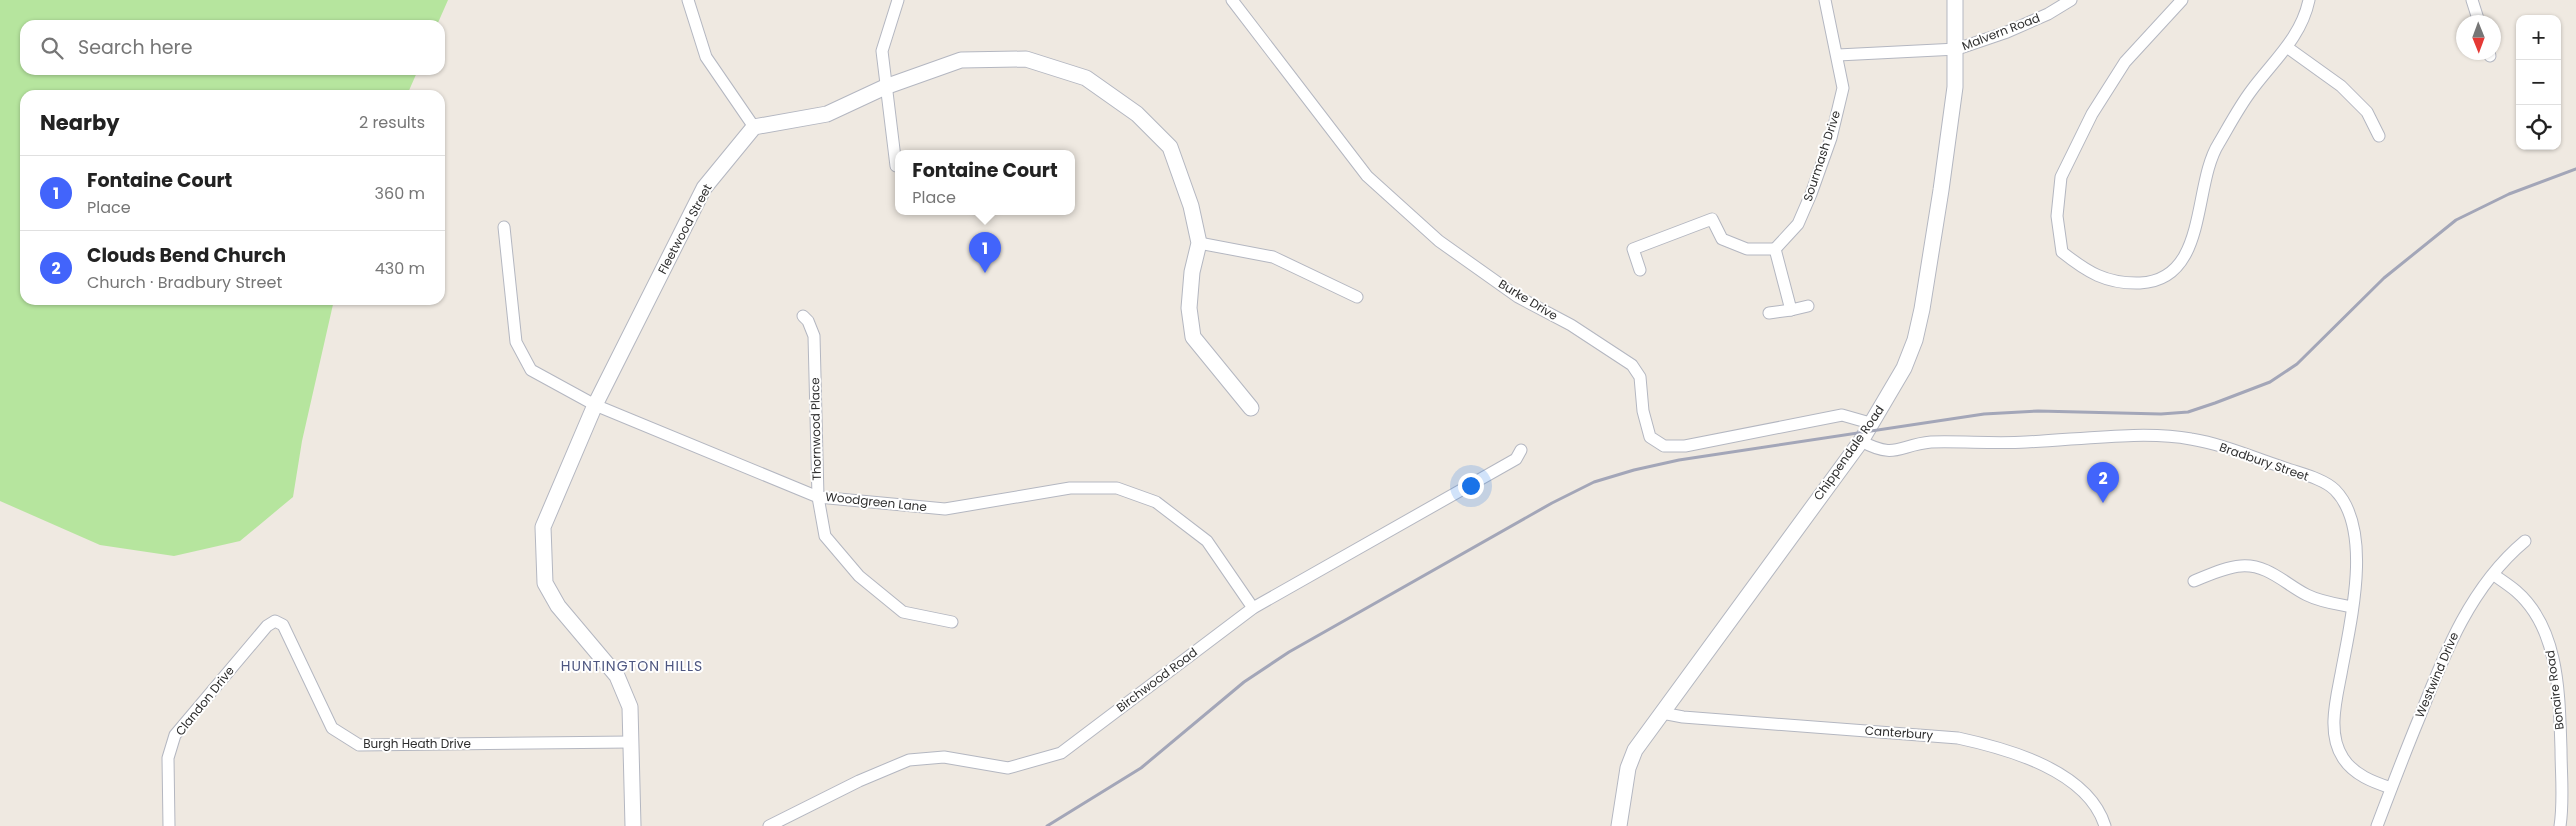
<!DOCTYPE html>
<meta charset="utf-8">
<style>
:root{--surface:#fff;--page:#f2f2f2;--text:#222;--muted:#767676;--line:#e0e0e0;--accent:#4264fb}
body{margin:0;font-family:Poppins,sans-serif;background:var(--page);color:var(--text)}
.controls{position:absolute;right:15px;top:15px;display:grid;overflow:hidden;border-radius:10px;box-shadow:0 1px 4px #0004}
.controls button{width:45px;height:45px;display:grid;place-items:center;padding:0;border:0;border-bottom:1px solid var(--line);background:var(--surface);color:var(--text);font:25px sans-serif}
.compass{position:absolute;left:2456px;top:15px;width:45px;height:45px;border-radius:50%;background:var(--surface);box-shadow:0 1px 4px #0004;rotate:179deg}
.you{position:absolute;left:1470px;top:485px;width:18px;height:18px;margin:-12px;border:4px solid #fff;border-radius:50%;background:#1a73e8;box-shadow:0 0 0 8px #1a73e833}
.badge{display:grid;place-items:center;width:32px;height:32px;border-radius:50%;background:var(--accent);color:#fff;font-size:16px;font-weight:700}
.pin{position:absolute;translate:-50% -41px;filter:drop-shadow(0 1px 2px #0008)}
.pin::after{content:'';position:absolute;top:26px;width:18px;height:15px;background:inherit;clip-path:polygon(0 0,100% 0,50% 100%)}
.popup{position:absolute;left:895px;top:150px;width:180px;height:65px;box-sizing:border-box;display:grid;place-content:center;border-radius:10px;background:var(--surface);filter:drop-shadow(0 1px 4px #0005);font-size:16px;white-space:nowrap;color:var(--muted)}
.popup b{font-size:19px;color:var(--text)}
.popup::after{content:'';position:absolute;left:50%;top:100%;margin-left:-10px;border:10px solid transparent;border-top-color:var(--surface)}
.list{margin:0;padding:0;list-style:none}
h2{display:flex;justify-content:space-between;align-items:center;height:65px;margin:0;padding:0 20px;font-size:21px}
h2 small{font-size:16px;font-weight:400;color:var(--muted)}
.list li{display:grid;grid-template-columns:32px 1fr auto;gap:15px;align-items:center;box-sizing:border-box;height:75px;padding:0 20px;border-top:1px solid var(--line)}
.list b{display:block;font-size:19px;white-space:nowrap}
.list p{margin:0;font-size:16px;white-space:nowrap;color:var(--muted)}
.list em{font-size:16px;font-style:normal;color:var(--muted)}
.icon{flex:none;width:28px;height:28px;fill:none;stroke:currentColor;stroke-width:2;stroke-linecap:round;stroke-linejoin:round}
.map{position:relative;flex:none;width:2576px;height:826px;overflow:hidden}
.search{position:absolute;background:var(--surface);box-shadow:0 1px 4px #0004;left:20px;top:20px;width:425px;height:55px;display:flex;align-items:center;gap:12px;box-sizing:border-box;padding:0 18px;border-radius:15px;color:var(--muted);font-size:19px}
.panel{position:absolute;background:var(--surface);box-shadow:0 1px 4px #0004;left:20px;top:90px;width:425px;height:215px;border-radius:15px}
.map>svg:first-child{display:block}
.green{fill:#b6e59e}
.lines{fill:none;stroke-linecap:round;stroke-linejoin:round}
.street-casing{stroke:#b4b7c1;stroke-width:13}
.secondary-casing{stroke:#b4b7c1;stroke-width:17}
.street{stroke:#fff;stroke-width:11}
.secondary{stroke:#fff;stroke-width:15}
.rail{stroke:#a3a6b8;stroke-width:3}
.labels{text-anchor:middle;stroke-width:4;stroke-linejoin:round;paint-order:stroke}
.street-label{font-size:12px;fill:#2e2e2e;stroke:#fff}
.neighbourhood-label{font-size:14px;letter-spacing:1px;fill:#4d5680;stroke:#fff}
</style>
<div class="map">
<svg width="2576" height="826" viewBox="0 0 2576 826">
<rect width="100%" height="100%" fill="#efe9e1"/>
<path class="green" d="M0,0H448L437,25H25V70H418L407,95H25V300H334L302,441L293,497L240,541L174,556L100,545L0,501Z"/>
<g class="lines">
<defs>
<g id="street">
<path d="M688,0L706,57L754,127"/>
<path d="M1232,0L1367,176L1439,241L1518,297L1571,325L1632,365L1640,377L1643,411L1650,437L1664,446H1685L1842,415L1870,423"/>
<path d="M2182,0L2125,62L2092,114L2061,177L2057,216L2062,252C2087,272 2106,284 2140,283C2209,280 2192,185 2219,143C2229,126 2239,107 2251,91C2273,61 2301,38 2309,0"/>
<path d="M2472,0L2479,22"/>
<path d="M2288,48L2341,86L2367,112L2379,136"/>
<path d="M2489,52L2490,56"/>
<path d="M1838,55L1957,49L2007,32L2048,14L2071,0"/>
<path d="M896,166L882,51L898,0"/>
<path d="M504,227L516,342L531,370L595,405L818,497L945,509L1070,488H1117L1156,502L1207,541L1253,608"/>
<path d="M1199,243L1273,257L1357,297"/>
<path d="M1775,249L1798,224L1811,194L1831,138L1843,88L1825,0"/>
<path d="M1775,249L1791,310L1808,306"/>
<path d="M1640,270L1633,249L1712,219L1722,239L1747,249H1775"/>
<path d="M1769,313L1791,310"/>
<path d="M803,316L808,321L814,336L818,497L825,536L859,576L903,612L952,622"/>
<path d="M1861,441C1896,460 1898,445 1931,442C1963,441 1995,444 2026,442C2076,440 2144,430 2191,439C2222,444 2252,457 2282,467C2298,473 2323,478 2335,490C2374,530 2350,624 2341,674C2336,700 2327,734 2343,758C2354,775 2373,782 2391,788"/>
<path d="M2494,575C2501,580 2509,585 2516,591C2560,629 2559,696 2561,749C2561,774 2564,801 2560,826"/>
<path d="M2194,581C2209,575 2225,567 2241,566C2268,564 2285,584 2307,595C2321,602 2337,604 2352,607"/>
<path d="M1662,713L1683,717L1958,738C2009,749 2088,771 2105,826"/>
<path d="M169,826L168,758L175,735L267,626L275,621L283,625L332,728L359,745L630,742"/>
<path d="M769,826L859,781L909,760L944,757L1008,768L1061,753L1253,608L1516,459L1521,450"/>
<path d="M2377,826C2391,789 2405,752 2420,716C2445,652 2471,586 2525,541"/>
</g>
<g id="secondary">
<path d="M633,826L630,707L617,676L558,606L545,583L543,527L595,405L704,188L754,127L827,114L885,87L961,60L1026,59L1086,78L1137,114L1170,147L1191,206L1199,243L1192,272L1189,308L1193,337L1251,408"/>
<path d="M1619,826L1628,768L1635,750L1861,441L1904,368L1915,340L1922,309L1941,190L1955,87V0"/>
</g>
</defs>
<use href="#street" class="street-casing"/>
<use href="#secondary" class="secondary-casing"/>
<use href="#street" class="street"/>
<use href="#secondary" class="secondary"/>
<path class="rail" d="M1047,826L1141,768L1244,682L1289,652L1552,503L1594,482L1634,470L1679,460L1984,414L2038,411L2161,414L2188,412L2215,403L2270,382L2297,364L2384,278L2456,220L2509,194L2576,169"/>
</g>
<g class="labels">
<g class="street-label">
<text transform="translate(2001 32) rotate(-21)" y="4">Malvern Road</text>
<text transform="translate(1822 156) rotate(-72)" y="4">Sourmash Drive</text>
<text transform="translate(685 229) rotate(-62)" y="4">Fleetwood Street</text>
<text transform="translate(1528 300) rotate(31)" y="4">Burke Drive</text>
<text transform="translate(816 429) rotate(-91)" y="4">Thornwood Place</text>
<text transform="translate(1849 453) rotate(-55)" y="4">Chippendale Road</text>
<text transform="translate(2264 462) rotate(19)" y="4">Bradbury Street</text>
<text transform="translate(876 502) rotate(6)" y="4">Woodgreen Lane</text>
<text transform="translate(2437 675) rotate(-67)" y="4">Westwind Drive</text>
<text transform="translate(1157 680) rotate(-37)" y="4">Birchwood Road</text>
<text transform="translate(2555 690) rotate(-97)" y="4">Bonaire Road</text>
<text transform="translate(205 701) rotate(-51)" y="4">Clandon Drive</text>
<text transform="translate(1899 733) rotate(4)" y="4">Canterbury</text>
<text x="417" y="748">Burgh Heath Drive</text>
</g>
<g class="neighbourhood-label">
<text x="632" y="671">HUNTINGTON HILLS</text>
</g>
</g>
</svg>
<div class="controls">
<button>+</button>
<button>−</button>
<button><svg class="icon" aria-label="locate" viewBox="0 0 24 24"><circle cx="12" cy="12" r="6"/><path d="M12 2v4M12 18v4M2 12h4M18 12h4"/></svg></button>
</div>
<svg class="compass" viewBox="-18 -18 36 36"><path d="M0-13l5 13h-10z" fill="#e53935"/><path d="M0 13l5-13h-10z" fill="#767676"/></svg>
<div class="you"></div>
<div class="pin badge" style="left:985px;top:273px">1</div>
<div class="popup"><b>Fontaine Court</b>Place</div>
<div class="pin badge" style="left:2103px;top:503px">2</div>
<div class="search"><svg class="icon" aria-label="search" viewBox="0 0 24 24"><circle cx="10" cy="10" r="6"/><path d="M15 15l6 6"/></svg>Search here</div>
<section class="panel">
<h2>Nearby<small>2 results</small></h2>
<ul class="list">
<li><span class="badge">1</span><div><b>Fontaine Court</b><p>Place</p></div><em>360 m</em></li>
<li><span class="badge">2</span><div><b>Clouds Bend Church</b><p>Church · Bradbury Street</p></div><em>430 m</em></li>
</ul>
</section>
</div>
